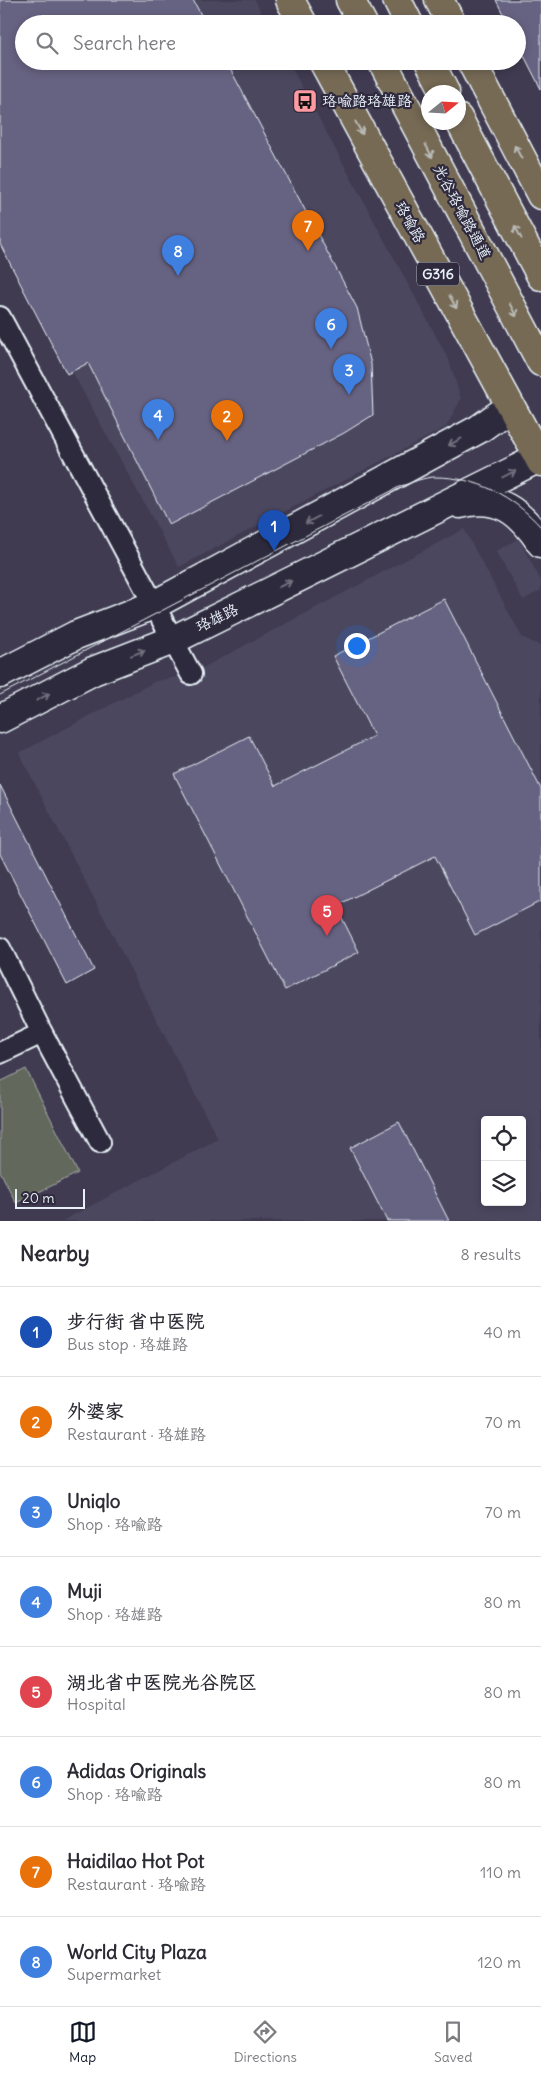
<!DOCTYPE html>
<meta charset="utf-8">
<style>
:root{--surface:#fff;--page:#f7f7f7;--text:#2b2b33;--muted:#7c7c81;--line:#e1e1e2;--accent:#111827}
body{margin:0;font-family:Delius,"LXGW WenKai TC",sans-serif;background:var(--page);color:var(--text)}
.controls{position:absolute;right:15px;bottom:15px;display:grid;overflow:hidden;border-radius:5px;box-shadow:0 2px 8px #0003}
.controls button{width:45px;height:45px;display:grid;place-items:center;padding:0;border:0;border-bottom:1px solid var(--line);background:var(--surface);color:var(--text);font:25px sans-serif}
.compass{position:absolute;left:421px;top:85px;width:45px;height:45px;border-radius:50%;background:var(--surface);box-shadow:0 2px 8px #0003;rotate:72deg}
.scale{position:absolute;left:15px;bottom:12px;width:70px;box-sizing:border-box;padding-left:5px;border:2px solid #e8f1f8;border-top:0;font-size:14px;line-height:18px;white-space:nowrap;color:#e8f1f8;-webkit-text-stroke:4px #2f2a3d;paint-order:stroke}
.you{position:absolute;left:356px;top:645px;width:18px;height:18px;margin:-12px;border:4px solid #fff;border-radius:50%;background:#1a73e8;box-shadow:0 0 0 8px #1a73e833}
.badge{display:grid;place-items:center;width:32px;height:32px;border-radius:50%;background:var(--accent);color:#fff;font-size:16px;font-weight:700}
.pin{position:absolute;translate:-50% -41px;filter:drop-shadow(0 1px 2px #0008)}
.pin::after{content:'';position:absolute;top:26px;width:18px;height:15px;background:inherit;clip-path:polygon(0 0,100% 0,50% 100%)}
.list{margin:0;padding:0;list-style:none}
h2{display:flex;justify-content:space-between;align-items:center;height:65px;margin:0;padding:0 20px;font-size:21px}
h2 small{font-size:16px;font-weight:400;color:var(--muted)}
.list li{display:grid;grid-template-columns:32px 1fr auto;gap:15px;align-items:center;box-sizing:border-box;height:90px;padding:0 20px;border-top:1px solid var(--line)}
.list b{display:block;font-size:19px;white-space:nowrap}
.list p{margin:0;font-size:16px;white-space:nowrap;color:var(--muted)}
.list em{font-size:16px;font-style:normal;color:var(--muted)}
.icon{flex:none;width:28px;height:28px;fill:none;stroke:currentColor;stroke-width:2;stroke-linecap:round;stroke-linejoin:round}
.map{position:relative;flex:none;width:541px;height:1221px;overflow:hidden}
.search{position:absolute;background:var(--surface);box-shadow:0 2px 8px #0003;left:15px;right:15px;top:15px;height:55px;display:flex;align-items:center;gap:12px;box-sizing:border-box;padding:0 18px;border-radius:28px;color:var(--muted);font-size:19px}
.sheet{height:785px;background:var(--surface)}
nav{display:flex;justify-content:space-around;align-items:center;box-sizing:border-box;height:70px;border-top:1px solid var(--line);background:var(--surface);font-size:14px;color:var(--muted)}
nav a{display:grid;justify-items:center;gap:2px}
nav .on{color:var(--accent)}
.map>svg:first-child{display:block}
.built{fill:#4b475f;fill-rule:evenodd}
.green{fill:#63685b;stroke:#a6acaa}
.building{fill:#666281;stroke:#e8f1f8}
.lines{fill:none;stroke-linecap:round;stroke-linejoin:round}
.street-casing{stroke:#e8f1f8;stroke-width:24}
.secondary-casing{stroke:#e8f1f8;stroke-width:31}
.highway-casing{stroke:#e8f1f8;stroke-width:31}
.street{stroke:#2f2a3d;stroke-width:20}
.secondary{stroke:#2f2a3d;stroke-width:28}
.highway{stroke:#766a55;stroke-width:28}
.tram{stroke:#e8f1f8;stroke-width:1}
.oneway{stroke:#babbb7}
.oneway2{stroke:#70707e}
.labels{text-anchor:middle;stroke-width:4.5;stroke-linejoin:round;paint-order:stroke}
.shield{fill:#2f2a3d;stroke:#b0b5c0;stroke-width:1}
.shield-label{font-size:14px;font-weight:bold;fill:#e8f1f8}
.poi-label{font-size:15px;fill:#e8f1f8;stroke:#2f2a3d;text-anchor:start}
.street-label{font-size:15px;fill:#e8f1f8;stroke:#2f2a3d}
</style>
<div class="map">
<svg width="541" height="1221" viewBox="0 0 541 1221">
<rect width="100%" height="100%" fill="#403b51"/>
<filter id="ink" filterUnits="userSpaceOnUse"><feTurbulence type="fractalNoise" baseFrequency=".02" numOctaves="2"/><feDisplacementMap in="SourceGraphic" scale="10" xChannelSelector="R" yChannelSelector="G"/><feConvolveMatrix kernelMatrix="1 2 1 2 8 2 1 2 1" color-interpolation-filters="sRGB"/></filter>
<g filter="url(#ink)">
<g class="built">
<path d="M0,0H255L267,24H24V61H288L449,360L461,399L446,427L179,567L0,240Z"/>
<path d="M464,529L522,637L541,646V1221H62L218,1139L19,753L156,681L191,674ZM485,1120H522V1202H485Z"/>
<path d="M519,539L541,581V590L523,600L496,551Z"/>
</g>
<path class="green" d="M26,1069L78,1173L16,1203L0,1171V1082Z"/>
<g class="building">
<path d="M0,0H193L206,24H24V61H226L357,308L371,364L373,415L344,433L169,525L88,363L67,374L0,244Z"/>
<path d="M496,0H541V89L517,42V24H508Z"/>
<path d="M444,599L541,789V901L475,935L435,856L336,906L359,952L285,990L174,774L249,736L275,786L374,736L333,656Z"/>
<path d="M0,785L94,970L67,985L0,854Z"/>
<path d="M399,1122L449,1221H387L350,1148Z"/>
</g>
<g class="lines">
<defs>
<g id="street">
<path d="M0,317L191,674"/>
<path d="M0,948L42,1033"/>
<path d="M0,1053L42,1033L100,1142"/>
</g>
<g id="secondary">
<path d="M460,504C498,494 520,511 541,543"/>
<path d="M0,674L76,635L154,605L479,429L510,407"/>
<path d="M0,719L93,671L173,640L539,458"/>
</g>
<g id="highway">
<path d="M290,0L303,24"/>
<path d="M350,0L363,24"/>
<path d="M397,0L409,24"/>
<path d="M439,0L452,24"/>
<path d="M323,61L541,462"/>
<path d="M382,61L541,362"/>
<path d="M429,61L445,92"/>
<path d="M471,61L541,195"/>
<path d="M458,118L541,276"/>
</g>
</defs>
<use href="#street" class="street-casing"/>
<use href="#secondary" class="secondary-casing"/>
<use href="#highway" class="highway-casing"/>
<use href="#street" class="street"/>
<use href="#secondary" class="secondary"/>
<use href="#highway" class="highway"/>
<path class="tram" d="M0,695L401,486C411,483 424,477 435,477C477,477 513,496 541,527"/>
</g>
<defs><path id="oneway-shaft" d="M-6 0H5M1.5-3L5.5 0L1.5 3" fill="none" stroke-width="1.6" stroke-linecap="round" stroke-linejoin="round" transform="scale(1.25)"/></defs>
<g class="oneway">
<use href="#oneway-shaft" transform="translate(359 128) rotate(61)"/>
<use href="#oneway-shaft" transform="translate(429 151) rotate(62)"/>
<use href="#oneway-shaft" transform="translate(518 152) rotate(-118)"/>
<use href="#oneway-shaft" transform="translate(518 232) rotate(-118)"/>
<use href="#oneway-shaft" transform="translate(453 302) rotate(61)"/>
<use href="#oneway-shaft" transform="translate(513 310) rotate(62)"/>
</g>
<g class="oneway2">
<use href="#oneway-shaft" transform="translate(455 442) rotate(152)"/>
<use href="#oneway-shaft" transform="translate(509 474) rotate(-27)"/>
<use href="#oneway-shaft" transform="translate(312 520) rotate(152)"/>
<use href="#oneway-shaft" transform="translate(285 584) rotate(-26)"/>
<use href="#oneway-shaft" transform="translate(138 653) rotate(-21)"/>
<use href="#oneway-shaft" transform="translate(43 697) rotate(-28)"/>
</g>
</g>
<defs>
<symbol id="bus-square" viewBox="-11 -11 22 22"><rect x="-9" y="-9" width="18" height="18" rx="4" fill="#ff9aa2" stroke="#2f2a3d"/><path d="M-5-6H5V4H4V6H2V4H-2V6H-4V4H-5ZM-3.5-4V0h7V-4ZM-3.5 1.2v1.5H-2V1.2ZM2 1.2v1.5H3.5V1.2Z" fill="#111"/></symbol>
</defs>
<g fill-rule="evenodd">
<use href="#bus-square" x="291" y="87" width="28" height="28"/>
</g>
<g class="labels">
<rect class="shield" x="417" y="262.5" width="42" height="23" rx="4"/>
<g class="shield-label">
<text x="438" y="279">G316</text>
</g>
<g class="poi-label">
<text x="322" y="106">珞喻路珞雄路</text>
</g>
<g class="street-label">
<text transform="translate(462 212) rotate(62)" y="5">光谷珞喻路通道</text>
<text transform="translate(410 222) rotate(61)" y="5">珞喻路</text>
<text transform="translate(217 618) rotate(-26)" y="5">珞雄路</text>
</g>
</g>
</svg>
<div class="controls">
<button><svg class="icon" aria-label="locate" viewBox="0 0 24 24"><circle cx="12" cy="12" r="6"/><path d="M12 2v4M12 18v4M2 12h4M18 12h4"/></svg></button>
<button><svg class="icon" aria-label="layers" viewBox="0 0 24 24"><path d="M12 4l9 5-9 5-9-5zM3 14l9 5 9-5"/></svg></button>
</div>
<svg class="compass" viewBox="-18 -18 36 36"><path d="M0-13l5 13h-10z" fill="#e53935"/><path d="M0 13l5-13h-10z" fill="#7c7c81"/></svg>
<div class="scale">20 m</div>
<div class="you"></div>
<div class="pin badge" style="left:274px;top:551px;background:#1a4fb4">1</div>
<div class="pin badge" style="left:227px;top:441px;background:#e8710a">2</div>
<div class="pin badge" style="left:349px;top:395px;background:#3f7fe0">3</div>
<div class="pin badge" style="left:158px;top:440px;background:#3f7fe0">4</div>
<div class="pin badge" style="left:327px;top:936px;background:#e0444e">5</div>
<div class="pin badge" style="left:331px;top:349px;background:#3f7fe0">6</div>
<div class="pin badge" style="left:308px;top:251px;background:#e8710a">7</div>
<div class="pin badge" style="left:178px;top:276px;background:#3f7fe0">8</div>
<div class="search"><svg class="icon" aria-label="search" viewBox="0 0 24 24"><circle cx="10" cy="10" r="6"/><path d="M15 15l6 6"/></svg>Search here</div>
</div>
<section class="sheet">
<h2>Nearby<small>8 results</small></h2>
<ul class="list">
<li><span class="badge" style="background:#1a4fb4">1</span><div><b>步行街 省中医院</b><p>Bus stop · 珞雄路</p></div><em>40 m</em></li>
<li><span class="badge" style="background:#e8710a">2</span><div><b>外婆家</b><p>Restaurant · 珞雄路</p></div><em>70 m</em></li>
<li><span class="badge" style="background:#3f7fe0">3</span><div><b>Uniqlo</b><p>Shop · 珞喻路</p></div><em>70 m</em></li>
<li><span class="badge" style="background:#3f7fe0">4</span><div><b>Muji</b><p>Shop · 珞雄路</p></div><em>80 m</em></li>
<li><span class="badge" style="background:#e0444e">5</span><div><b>湖北省中医院光谷院区</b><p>Hospital</p></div><em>80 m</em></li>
<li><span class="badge" style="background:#3f7fe0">6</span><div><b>Adidas Originals</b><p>Shop · 珞喻路</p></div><em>80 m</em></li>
<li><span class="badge" style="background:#e8710a">7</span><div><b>Haidilao Hot Pot</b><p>Restaurant · 珞喻路</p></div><em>110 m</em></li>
<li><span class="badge" style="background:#3f7fe0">8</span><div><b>World City Plaza</b><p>Supermarket</p></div><em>120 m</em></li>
</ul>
</section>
<nav>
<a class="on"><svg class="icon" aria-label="map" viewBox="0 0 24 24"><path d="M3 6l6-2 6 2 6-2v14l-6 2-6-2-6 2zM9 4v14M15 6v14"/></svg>Map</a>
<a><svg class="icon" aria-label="directions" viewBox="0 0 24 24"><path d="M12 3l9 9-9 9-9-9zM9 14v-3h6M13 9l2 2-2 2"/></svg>Directions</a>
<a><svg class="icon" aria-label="saved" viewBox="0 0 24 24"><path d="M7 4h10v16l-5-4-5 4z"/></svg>Saved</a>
</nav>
